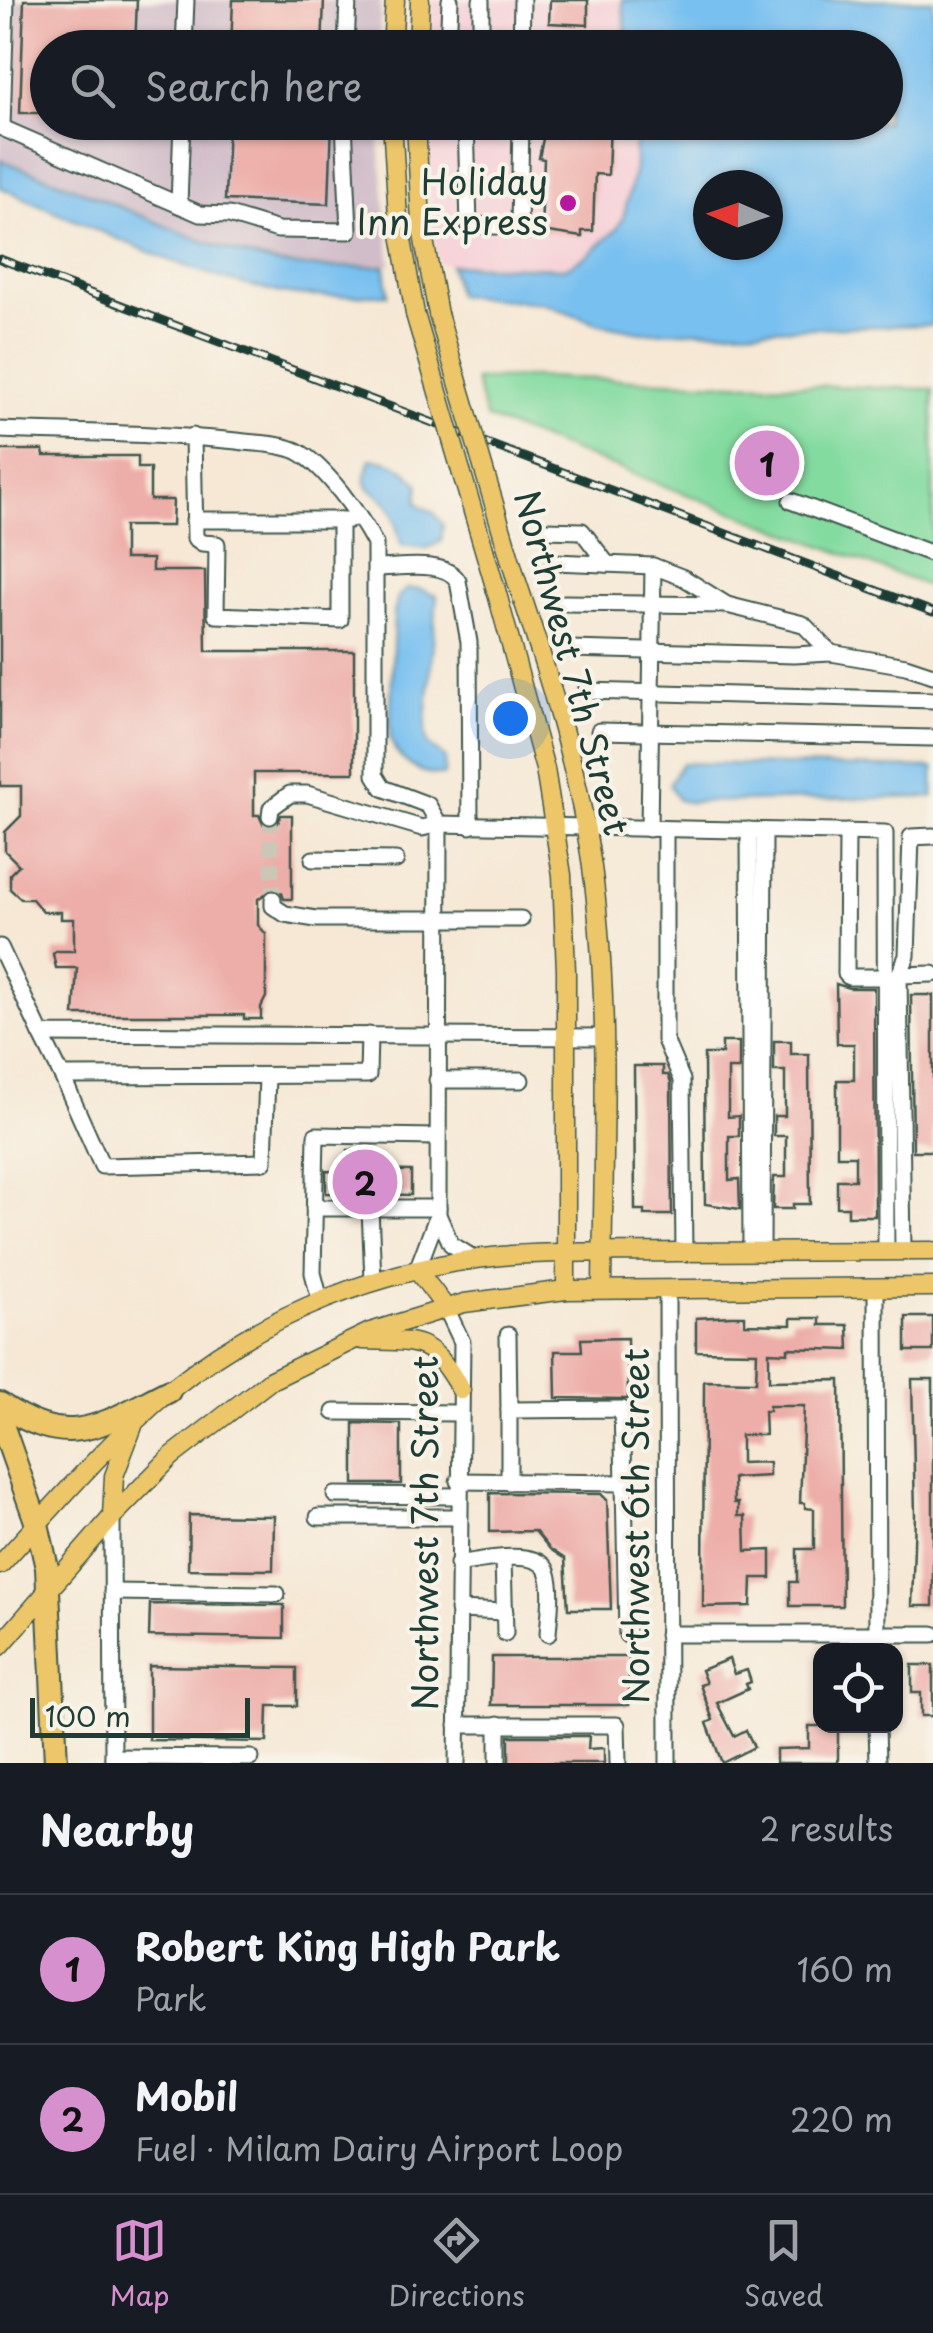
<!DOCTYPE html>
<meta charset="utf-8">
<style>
:root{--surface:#171b24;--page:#242831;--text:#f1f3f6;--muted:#9ea1a6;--line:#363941;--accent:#d690ce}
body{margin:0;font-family:"Playpen Sans",sans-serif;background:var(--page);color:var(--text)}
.controls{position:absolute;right:30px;bottom:30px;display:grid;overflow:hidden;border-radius:20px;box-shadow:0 2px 8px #0004}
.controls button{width:90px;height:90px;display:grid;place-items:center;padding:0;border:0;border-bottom:2px solid var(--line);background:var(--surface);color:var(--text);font:50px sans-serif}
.compass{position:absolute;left:693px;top:170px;width:90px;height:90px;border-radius:50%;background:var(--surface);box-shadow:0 2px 8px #0004;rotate:272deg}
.scale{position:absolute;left:30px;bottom:25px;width:220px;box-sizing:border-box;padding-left:10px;border:5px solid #1f3d34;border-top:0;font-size:28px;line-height:35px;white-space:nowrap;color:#1f3d34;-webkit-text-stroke:8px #f7f3e8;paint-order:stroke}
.you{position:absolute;left:510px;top:718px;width:35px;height:35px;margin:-25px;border:8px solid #fff;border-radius:50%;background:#1a73e8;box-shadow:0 0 0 15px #1a73e833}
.badge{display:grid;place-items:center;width:65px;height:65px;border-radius:50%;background:var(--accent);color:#111;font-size:32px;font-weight:700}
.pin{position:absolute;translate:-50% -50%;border:5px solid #fff;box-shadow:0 2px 10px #0006}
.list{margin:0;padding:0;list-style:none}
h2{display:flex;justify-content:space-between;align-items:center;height:130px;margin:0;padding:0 40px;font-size:42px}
h2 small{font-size:32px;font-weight:400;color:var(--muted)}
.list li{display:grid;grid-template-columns:65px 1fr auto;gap:30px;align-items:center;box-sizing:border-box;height:150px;padding:0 40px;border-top:2px solid var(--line)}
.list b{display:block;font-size:38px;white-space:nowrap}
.list p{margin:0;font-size:32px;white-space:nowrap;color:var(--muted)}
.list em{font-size:32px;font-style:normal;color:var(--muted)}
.icon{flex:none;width:55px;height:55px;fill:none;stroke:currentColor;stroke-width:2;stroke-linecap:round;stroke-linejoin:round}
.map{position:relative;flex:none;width:933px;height:1763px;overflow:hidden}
.search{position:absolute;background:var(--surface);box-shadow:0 2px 8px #0004;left:30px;right:30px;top:30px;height:110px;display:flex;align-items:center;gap:25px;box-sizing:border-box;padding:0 35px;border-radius:55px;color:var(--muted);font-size:38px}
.sheet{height:430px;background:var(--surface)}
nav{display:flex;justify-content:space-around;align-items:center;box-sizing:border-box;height:140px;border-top:2px solid var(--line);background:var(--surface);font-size:28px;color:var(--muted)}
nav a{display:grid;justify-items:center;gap:5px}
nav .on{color:var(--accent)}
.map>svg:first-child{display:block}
.built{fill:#f6cfd7}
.industrial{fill:#d1bdc9}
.green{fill:#84dba0;stroke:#528c6a;stroke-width:2.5}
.water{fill:#78c0f0;stroke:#4c7e92;stroke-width:2.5;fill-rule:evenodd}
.building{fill:#edada8}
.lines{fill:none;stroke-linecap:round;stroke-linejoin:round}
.minor-tunnel{stroke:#cbc6b5;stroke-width:15;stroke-dasharray:15 8;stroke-linecap:butt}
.minor-casing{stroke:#3f574c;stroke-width:19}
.major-casing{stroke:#3f574c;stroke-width:21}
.highway-casing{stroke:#3f574c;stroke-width:26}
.minor{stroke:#fff;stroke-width:15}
.major{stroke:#ecc669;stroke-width:18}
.highway{stroke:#ecc669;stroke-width:22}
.rail-casing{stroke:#1f3d34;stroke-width:9}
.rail{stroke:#f7f3e8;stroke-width:5;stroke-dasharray:15;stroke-linecap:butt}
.major-bridge-casing{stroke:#3f574c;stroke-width:21;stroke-linecap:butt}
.major-bridge{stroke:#ecc669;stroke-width:18}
.poi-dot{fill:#b5179e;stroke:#f7f3e8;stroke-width:4}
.labels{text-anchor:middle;stroke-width:8;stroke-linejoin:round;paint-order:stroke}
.poi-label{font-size:35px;fill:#1f3d34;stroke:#f7f3e8;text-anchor:end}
.street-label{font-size:35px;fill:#1f3d34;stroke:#f7f3e8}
</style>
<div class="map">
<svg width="933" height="1763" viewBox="0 0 933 1763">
<rect width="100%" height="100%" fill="#f7f3e8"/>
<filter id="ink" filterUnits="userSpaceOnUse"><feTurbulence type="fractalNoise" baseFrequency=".01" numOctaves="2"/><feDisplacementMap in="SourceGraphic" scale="20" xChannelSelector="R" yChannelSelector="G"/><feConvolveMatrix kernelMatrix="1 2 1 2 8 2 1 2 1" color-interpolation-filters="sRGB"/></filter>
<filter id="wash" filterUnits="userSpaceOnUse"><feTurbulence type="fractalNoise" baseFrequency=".0048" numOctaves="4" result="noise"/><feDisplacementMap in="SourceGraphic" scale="40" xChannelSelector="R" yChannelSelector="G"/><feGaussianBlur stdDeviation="2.25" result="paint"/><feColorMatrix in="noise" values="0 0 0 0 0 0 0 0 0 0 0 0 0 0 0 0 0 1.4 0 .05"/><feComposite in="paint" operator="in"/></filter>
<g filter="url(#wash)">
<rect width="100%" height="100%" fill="#f6e8d5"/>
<g class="built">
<path d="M432,0H622L628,47H430Z"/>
<path d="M427,123H635V168L624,215L617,229L604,242L565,268L439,264L431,226Z"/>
</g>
<path class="industrial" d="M0,0H381L379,47L48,48V122L377,123L391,265L333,268L280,263L236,252L174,231L81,190L0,160Z"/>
<path class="green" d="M532,377L933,389V588L486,418L475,380Z"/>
<g class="water">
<path d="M622,0H933V325L641,332L600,324L542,303L457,295L450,265L565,268L588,255L617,229L624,215L635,168V123L886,122V48L628,47ZM708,185H768V245H708Z"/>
<path d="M0,160C27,170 54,179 80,190C145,216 207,248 276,263C312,270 349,267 385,266L388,294C358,295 326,298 296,295C203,283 87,225 0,187Z"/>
<path d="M371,459C394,460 403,468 419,484L417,503L433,512L443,525L441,542L427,548L402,545C396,533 397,516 389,505C373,485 357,495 371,459Z"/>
<path d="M406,589H419L437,596L425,733L428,745L445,758L444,775C420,776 395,760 390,736L394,614L398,597Z"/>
<path d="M682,763L933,768V797L687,802L678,800L669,784Z"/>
</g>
<g id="blocks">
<g class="building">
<path d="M24,0H137L135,48H48V113H20Z"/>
<path d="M233,0H324L322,48H231Z"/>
<path d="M550,0H588V25L549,23Z"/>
<path d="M228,122H332L329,204L225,200Z"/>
<path d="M559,122H610L608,175L595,174L593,231H582V237L541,231L544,159L539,158L544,134L558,137Z"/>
<path d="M0,450H43L44,456H138V468H150V500H173L172,526H124V559H152V571H205L206,651H354V773H254V815H259L263,824L270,827L278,823L281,815H292V899H284L282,893L274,888L258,899V925L266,934V997L261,1007V1019H244V1015H74L77,968H56L53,954L56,951H74V919H61V912H43L32,899H21L10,889V874L19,865L5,851V832L21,816V786H0Z"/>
<path d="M836,984L849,988H874L875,1216H848V1207H837V1180H855V1156H837V1080H854V1044H837Z"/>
<path d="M911,995H933V1151H913Z"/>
<path d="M774,1041H791V1054H809L810,1204H793V1209H773L774,1177H786V1136H774V1116H785V1071H774Z"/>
<path d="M722,1042H739V1069H728V1117L739,1116V1136H729V1180L739,1179L740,1209L705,1204L704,1054H722Z"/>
<path d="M634,1066H663V1075H668L671,1082L672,1215H644V1210H635Z"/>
<path d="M348,1150H362L361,1170L411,1171V1195L326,1193V1171L347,1172Z"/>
<path d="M732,1316H745V1324L791,1325V1318H820V1325H848L849,1350L788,1348V1353L769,1352V1381L840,1380L842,1606H790V1582H797V1549H814V1509L805,1508V1503H800L804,1406H769V1411H764L765,1435H741V1463L769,1462V1476L733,1478L734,1503H738V1516H745L746,1551L771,1550V1578H752L751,1606L703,1607L704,1381L756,1382L757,1352L696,1351V1318Z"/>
<rect x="906" y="1317" width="27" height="34"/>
<path d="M627,1338L628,1399L556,1398L555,1351H582L581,1339Z"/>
<path d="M912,1379H933V1606H912L915,1515Z"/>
<path d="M354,1423L401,1424V1484H354Z"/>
<path d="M490,1493L601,1494L607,1500L611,1609H568L565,1559L550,1549L535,1531L490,1532Z"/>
<path d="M189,1515L274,1516L273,1570L188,1569Z"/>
<path d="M150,1604L284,1605V1638L149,1636Z"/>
<path d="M492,1657H629V1705H491Z"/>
<path d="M729,1659L734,1674L747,1670L751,1682L746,1684L748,1689L717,1703L734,1736L746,1730L754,1747L722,1763L707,1723L713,1720L700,1685L706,1683L701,1670Z"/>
<path d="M912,1665H933V1716H921V1693H912Z"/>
<path d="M149,1666L297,1668V1706H268L267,1742L149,1740Z"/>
<path d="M809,1726H838V1763H776V1749L809,1748Z"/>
<path d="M509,1736H589L588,1749L604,1748V1763H509Z"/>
</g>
</g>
</g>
<g filter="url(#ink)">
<use href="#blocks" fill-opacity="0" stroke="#3f574c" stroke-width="2.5"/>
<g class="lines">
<path class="minor-tunnel" d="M270,816L273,899"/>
<defs>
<g id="minor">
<path d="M448,43L496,48"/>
<path d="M481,43V0"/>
<path d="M184,48L186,0"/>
<path d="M346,48L348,0"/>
<path d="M448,48L450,0"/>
<path d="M521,48L522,0"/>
<path d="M466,122L469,225L519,227L521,122"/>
<path d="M0,127L200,214L229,215L278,230L349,231L344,122"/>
<path d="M2,127L6,0"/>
<path d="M179,205L182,122"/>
<path d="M0,430C79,433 158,433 237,441C256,444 279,443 297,451C325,465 361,517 375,544V775L383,788L428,805L439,824L438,1214L417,1270"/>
<path d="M193,436L195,538L202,543L217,544L216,615L340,620V520"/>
<path d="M791,501L933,554"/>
<path d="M194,520H350"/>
<path d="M546,530L582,531L607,564"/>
<path d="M554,562L653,566L684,578L727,605"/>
<path d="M377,568C399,568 445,559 458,581L469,642L470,826"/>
<path d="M564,603L727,605L803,624L831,653L906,666L933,675"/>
<path d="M571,649L794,655L831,653"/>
<path d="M586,691L933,700"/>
<path d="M599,731L933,738"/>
<path d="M270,816L271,808L290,794H307L422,828L439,824L885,833L886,1251"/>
<path d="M649,829L653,566"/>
<path d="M665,829V1040L682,1080L684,1252"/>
<path d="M749,830L751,1252"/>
<path d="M847,832L846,974L849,977H887"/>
<path d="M313,859L396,860"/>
<path d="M273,899V906L285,914L316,919H521"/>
<path d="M0,947L41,1034L602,1037"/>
<path d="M899,975L933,974"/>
<path d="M41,1034L62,1076L368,1075L369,1035"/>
<path d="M62,1076L102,1166L264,1162L267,1076"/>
<path d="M437,1080H521"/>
<path d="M314,1208H438"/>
<path d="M370,1208L373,1281"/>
<path d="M439,1217L451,1244L475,1259"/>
<path d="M762,1251L764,831"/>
<path d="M903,1251L899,975L907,956L911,837L933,836"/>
<path d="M876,1287L877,1650"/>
<path d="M667,1289L668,1763"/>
<path d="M320,1300L313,1273L316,1135L437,1137"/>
<path d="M446,1308L462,1342L457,1763"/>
<path d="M508,1335L509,1410L622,1409L624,1483"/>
<path d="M509,1410V1482"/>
<path d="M334,1412L460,1413"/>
<path d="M458,1481L624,1483L627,1635"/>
<path d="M335,1495L458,1496"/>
<path d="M112,1517L113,1763"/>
<path d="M318,1517H458"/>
<path d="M503,1559L505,1633"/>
<path d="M458,1564C478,1561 537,1547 547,1571C554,1589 549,1615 548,1634"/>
<path d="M112,1592L277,1594"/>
<path d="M458,1610L505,1612"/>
<path d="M667,1634H933"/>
<path d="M498,1724V1763"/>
<path d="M457,1725H617L618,1763"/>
<path d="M877,1726L878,1763"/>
<path d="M113,1757L251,1758"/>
</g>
<g id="major">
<path d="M392,48L395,0"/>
<path d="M418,48L420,0"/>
<path d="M392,122L398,217L415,314"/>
<path d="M416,122L421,224L438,314"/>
<path d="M517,582C552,685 585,791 596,900C610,1028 603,1160 602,1289"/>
<path d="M496,590L545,769L562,875L566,971V1290"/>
<path d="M417,1270L446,1308"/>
<path d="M362,1340C421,1342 429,1336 461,1390"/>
<path d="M112,1517L114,1476L133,1426"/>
<path d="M0,1565C55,1505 107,1443 169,1391C263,1314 381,1268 501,1256C559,1251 618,1253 675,1252C761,1252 847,1251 933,1251"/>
<path d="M0,1646L112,1517L172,1456L271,1380L370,1332L464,1303L566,1290L933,1287"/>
</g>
<g id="highway">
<path d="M0,1404C71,1452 100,1425 169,1391"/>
<path d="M0,1419L37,1524L47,1568L56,1763"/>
</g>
</defs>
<use href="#minor" class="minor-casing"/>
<use href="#major" class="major-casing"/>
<use href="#highway" class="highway-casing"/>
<use href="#minor" class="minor"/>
<use href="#major" class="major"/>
<use href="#highway" class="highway"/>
<defs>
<path id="rail" d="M0,259L933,612"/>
</defs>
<use href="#rail" class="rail-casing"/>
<use href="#rail" class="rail"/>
<defs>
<g id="major-bridge">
<path d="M415,314L496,590"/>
<path d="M438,314L517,582"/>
</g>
</defs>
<use href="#major-bridge" class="major-bridge-casing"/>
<use href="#major-bridge" class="major-bridge"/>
</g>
</g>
<circle class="poi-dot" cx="568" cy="203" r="10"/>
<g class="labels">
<g class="poi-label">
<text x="548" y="195">Holiday<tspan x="548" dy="40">Inn Express</tspan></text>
</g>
<g class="street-label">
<text transform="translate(571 663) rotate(75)" y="12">Northwest 7th Street</text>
<text transform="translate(637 1526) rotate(-90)" y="12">Northwest 6th Street</text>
<text transform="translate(426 1533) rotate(-90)" y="12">Northwest 7th Street</text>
</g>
</g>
</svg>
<div class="controls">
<button><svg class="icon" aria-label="locate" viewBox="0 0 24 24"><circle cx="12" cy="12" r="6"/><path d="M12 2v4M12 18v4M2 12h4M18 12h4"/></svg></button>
</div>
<svg class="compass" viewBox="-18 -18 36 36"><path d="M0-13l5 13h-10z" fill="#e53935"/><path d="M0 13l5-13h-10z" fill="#9ea1a6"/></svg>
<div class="scale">100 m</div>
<div class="you"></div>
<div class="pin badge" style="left:767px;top:463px">1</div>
<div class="pin badge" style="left:365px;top:1182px">2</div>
<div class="search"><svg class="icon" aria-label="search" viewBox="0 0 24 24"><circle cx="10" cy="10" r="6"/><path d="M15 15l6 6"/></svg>Search here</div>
</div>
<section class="sheet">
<h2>Nearby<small>2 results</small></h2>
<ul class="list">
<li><span class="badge">1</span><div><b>Robert King High Park</b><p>Park</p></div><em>160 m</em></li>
<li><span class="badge">2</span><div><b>Mobil</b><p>Fuel · Milam Dairy Airport Loop</p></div><em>220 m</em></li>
</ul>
</section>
<nav>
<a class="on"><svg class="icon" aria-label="map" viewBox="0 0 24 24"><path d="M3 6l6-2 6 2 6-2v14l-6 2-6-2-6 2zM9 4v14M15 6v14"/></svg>Map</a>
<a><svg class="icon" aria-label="directions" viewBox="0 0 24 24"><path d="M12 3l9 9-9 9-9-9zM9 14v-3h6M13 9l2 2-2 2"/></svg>Directions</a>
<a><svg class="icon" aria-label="saved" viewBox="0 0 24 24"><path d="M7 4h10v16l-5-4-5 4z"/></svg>Saved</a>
</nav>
